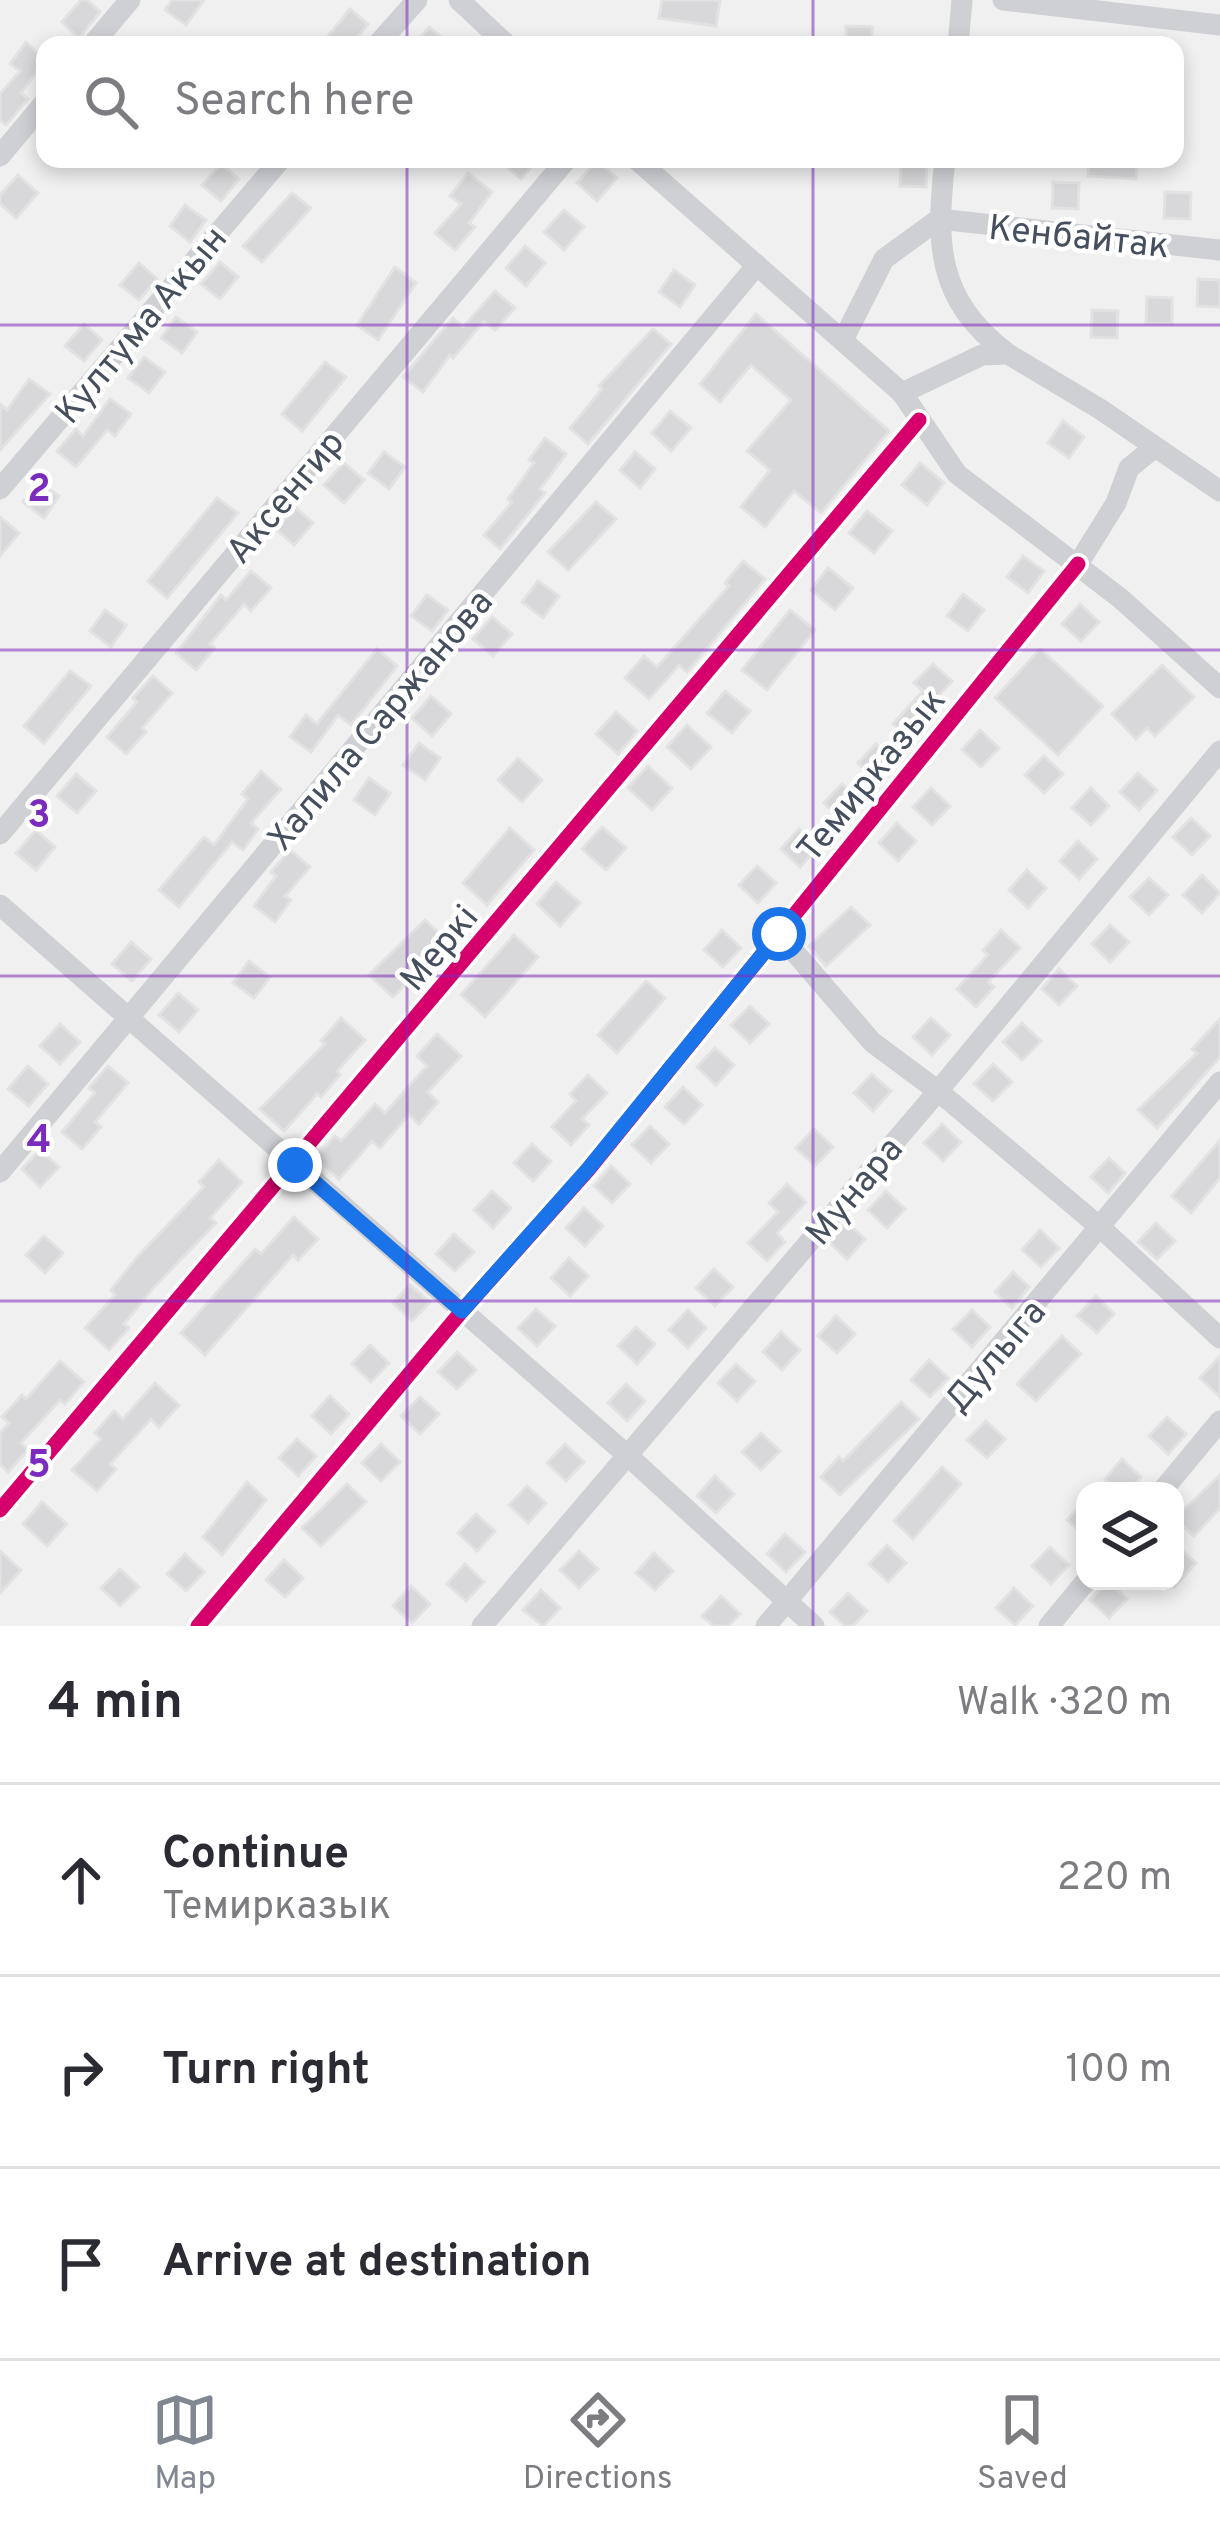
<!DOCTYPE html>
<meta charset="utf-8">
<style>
:root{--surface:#fff;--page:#f7f7f7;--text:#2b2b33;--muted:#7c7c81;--line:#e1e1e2;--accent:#818791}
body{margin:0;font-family:Overpass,sans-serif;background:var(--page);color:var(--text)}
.controls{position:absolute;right:36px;bottom:36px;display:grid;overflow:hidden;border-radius:24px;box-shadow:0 6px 18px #0003}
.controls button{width:108px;height:108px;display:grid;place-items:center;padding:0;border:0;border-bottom:3px solid var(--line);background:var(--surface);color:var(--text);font:60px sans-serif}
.stop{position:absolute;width:36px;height:36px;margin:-27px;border:9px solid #1a73e8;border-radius:50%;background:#fff}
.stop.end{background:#1a73e8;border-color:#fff;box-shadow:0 3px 12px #0008}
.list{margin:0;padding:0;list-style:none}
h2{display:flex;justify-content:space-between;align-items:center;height:156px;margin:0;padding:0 48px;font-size:51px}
h2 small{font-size:39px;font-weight:400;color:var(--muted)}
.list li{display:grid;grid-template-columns:78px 1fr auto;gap:36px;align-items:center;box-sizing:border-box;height:192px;padding:0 48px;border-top:3px solid var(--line)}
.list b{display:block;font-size:45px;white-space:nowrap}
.list p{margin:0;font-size:39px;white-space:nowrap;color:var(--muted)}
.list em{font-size:39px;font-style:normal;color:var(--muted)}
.icon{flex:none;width:66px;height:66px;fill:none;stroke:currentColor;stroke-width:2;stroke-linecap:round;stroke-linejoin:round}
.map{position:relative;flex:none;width:1220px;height:1626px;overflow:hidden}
.search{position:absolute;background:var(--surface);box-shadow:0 6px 18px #0003;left:36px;right:36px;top:36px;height:132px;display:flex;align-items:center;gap:30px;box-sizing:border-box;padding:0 42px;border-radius:24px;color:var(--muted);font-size:45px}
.sheet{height:732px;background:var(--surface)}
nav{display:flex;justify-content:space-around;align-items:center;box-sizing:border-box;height:168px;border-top:3px solid var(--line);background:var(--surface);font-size:33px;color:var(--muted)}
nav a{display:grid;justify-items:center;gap:6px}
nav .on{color:var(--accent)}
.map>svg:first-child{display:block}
.building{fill:#d8d8da;stroke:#e2e2e3;stroke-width:3}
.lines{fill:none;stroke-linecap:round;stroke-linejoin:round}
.minor{stroke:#ced0d4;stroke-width:21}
.cycleway-casing{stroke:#fff;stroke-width:22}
.cycleway{stroke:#d6006c;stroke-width:15}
.route{stroke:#1a73e8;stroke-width:15}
.grid{fill:none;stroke:#7b2cbf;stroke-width:3;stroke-opacity:0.55}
.labels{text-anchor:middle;stroke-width:9;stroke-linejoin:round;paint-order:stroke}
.street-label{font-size:36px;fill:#454f5e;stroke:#fff}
.grid-label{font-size:39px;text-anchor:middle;font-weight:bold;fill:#7b2cbf;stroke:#fff;stroke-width:9;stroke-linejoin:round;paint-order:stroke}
</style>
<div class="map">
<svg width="1220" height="1626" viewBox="0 0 1220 1626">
<rect width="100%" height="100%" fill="#f1f0f0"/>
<g class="building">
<path d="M81,0H87L100,12L79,38L62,22Z"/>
<path d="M172,0H204L186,25L165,10Z"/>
<path d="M662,0H720L716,26L659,18Z"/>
<path d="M350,9L368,24L351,45H321Z"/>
<path d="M846,26L872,27V45H846Z"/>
<path d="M429,27L451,45H414Z"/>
<path d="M26,42L45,60L21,93L28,99L6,125L0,120V94L20,71L10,64Z"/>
<path d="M498,159H538L521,179Z"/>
<path d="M1089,159H1137L1136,179L1088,176Z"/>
<path d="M901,160L927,161L926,187L900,186Z"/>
<path d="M597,161L617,178L597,201L577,183Z"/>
<path d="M221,164L239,179L221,201L202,185Z"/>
<path d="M468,173L492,192L469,223L475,227L455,250L435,233L461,204L450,196Z"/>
<path d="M18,175L38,193L16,218L0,204V195Z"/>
<path d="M1053,182L1079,183L1078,209L1052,208Z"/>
<path d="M1165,192L1191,193L1190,219L1164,218Z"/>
<path d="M292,193L311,208L262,262L243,246Z"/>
<path d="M185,205L206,220L190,242L170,226Z"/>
<path d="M564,210L584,227L564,250L544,232Z"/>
<path d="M525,246L545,263L526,286L506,268Z"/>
<path d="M220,262L238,277L220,299L201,284Z"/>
<path d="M139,263L157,279L139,300L120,285Z"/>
<path d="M395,267L416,283L378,340L357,325Z"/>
<path d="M674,270L695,285L680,307L659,292Z"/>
<path d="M1198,279L1220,280V307L1197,306Z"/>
<path d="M495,291L515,308L495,330L484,321L453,358L450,355L423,392L403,377L453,318L463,327Z"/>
<path d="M1147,297L1172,298V324L1146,323Z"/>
<path d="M1092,310L1118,311L1117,338L1091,337Z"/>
<path d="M756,314L889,431L821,513L794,491L765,527L741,507L770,470L747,451L791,400L751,365L720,402L700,384Z"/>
<path d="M176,317L197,332L182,353L161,338Z"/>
<path d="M84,324L102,340L84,361L65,346Z"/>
<path d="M653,329L671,344L588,444L570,428L602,389L599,386Z"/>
<path d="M144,357L165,372L149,393L128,378Z"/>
<path d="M325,362L346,377L302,431L282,414Z"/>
<path d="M29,379L50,394L0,450V404L7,410Z"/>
<path d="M110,399L131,414L115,436L107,430L76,467L57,451L76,429L83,436Z"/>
<path d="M670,411L691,428L671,451L652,433Z"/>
<path d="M1063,421L1084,437L1069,458L1048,443Z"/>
<path d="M545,438L566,454L540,489L545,493L500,549L484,535L512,502L508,499L534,463L529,460Z"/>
<path d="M384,452L405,467L389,489L368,473Z"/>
<path d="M635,452L655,469L640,488L620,470Z"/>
<path d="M344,463L364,480L344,503L324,485Z"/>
<path d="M920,463L944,483L927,505L902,485Z"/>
<path d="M38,481L59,496L44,518L23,502Z"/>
<path d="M217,498L238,513L167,598L148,581Z"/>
<path d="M596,502L616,519L568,570L548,552Z"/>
<path d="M295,507L313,523L294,545L276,529Z"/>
<path d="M867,511L892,531L874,553L849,533Z"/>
<path d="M0,517L19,533L0,556Z"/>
<path d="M1023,556L1044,571L1028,593L1007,577Z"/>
<path d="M743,561L765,579L687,672L679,665L649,699L625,678L644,656L657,667L729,586L725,583Z"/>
<path d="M828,568L853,588L835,610L811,590Z"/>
<path d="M251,571L271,588L251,611L244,604L210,644L215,648L196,670L176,653L221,595L226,600Z"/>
<path d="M538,581L559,596L543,618L522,602Z"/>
<path d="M963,594L984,610L968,631L947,616Z"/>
<path d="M427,595L448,610L432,631L411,616Z"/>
<path d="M1080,604L1099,622L1081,641L1062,624Z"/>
<path d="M105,610L126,625L111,647L90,631Z"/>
<path d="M790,610L815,630L767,690L742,670Z"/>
<path d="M492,617L512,634L493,656L473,639Z"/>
<path d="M377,649L397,666L351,725L338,715L311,752L290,737L306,715L317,724Z"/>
<path d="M1040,649L1103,706L1058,755L995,698Z"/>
<path d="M933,664L952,681L921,714L930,722L912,741L893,724L923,691L914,683Z"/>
<path d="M1162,665L1194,697L1155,736L1147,728L1136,739L1112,714Z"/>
<path d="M70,671L91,686L44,743L24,726Z"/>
<path d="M153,676L172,693L142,728L146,732L126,754L107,737L137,702L133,698Z"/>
<path d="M725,691L750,711L732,733L707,713Z"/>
<path d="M431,696L451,714L432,736L412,718Z"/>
<path d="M616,712L637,731L618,754L596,734Z"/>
<path d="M687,725L711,747L691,769L667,747Z"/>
<path d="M980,730L999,748L981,767L962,750Z"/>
<path d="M419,743L440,758L425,780L403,765Z"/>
<path d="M876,744L895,762L877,781L858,763Z"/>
<path d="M1044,756L1063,774L1044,793L1025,775Z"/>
<path d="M518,758L542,780L522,802L498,780Z"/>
<path d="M648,766L672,788L652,810L628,788Z"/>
<path d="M261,771L281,789L251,823L258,829L243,850L232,842L179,907L159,890L204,837L214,845L248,799L242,794Z"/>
<path d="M1138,773L1157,790L1139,810L1120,792Z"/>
<path d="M76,774L96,791L77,813L57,796Z"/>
<path d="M369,778L390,793L375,815L354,800Z"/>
<path d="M842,784L861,801L843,821L824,803Z"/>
<path d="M931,788L950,806L932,825L913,807Z"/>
<path d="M1091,788L1109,806L1091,825L1072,808Z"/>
<path d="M1191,818L1210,836L1192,855L1173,837Z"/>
<path d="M897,823L916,841L898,861L879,843Z"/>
<path d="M602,827L626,848L606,870L582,849Z"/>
<path d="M510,828L534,850L487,905L463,883Z"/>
<path d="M799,829L818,847L800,867L781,849Z"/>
<path d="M36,830L55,847L36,870L16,853Z"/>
<path d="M1078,841L1097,859L1079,879L1060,861Z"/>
<path d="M290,850L310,867L285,896L291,900L275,922L254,906L276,876L271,872Z"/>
<path d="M757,866L776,883L758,903L739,885Z"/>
<path d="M1027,870L1046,888L1028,908L1009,890Z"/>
<path d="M1202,875L1220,893L1202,913L1183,895Z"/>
<path d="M1149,878L1168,895L1149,915L1130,897Z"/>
<path d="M556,882L580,903L560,926L537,904Z"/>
<path d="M851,907L870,925L826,966L809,946Z"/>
<path d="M425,920L448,942L393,997L369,975Z"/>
<path d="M1110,925L1129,942L1110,962L1092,944Z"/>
<path d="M722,930L741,948L723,967L704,950Z"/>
<path d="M1001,930L1020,948L988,982L994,987L976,1007L957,989L988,955L983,950Z"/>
<path d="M514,935L538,957L485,1017L461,995Z"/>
<path d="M131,942L151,959L132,981L112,964Z"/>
<path d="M249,961L270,977L254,998L233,983Z"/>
<path d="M1059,969L1077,986L1059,1005L1042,989Z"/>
<path d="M646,981L665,998L617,1053L598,1035Z"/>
<path d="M178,993L198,1010L179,1032L159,1015Z"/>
<path d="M750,1006L769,1024L750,1043L731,1025Z"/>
<path d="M341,1018L365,1040L337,1071L340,1075L321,1097L317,1094L284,1131L260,1109L325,1044L321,1041Z"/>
<path d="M931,1018L950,1035L932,1055L913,1037Z"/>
<path d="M1220,1019V1057L1157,1128L1138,1110L1197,1053L1192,1049Z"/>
<path d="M1022,1023L1041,1041L1022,1060L1003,1042Z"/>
<path d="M60,1024L80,1042L60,1064L40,1046Z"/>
<path d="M437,1034L461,1056L428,1092L438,1102L419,1124L409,1115L380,1148L372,1141L339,1179L316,1158L335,1136L341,1141L375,1104L385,1113L427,1066L417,1056Z"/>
<path d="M715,1048L734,1065L716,1085L697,1067Z"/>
<path d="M993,1064L1012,1082L993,1101L974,1084Z"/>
<path d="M28,1066L48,1084L29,1106L8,1089Z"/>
<path d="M108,1066L128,1083L95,1122L101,1127L82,1149L62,1132L95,1093L89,1088Z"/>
<path d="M872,1074L891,1091L873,1111L854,1093Z"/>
<path d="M588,1075L607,1093L582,1119L589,1125L571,1145L552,1127L576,1101L570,1094Z"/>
<path d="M683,1087L702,1105L684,1124L665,1107Z"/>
<path d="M942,1124L961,1142L943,1161L924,1143Z"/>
<path d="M650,1126L669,1144L651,1163L632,1145Z"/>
<path d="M814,1129L833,1147L815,1166L796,1148Z"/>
<path d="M1220,1140V1178L1191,1213L1172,1196Z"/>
<path d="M532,1144L551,1161L533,1181L514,1163Z"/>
<path d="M40,1150L59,1167L40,1187L22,1169Z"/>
<path d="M1109,1158L1125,1173L1108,1193L1091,1177Z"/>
<path d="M219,1160L242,1182L210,1218L216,1223L153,1288L124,1324L129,1328L109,1350L85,1328L115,1295L111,1290L138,1256L204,1187L199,1182Z"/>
<path d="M611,1166L630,1184L612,1203L594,1186Z"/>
<path d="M787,1184L806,1202L777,1233L785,1242L767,1261L748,1243L778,1212L769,1203Z"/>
<path d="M492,1191L511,1208L493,1228L474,1210Z"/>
<path d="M886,1191L905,1209L887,1228L868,1210Z"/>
<path d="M584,1208L603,1226L585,1246L566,1228Z"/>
<path d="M294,1217L318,1239L298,1260L293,1255L205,1355L181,1333L255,1249L261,1254Z"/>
<path d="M846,1222L865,1239L847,1259L829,1242Z"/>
<path d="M1156,1223L1175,1241L1157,1259L1138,1242Z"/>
<path d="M1040,1230L1059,1248L1041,1267L1022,1250Z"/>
<path d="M454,1234L474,1252L455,1271L436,1254Z"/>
<path d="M44,1236L63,1253L45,1273L26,1255Z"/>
<path d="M569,1258L588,1276L570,1296L551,1278Z"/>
<path d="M714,1269L733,1287L715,1306L696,1288Z"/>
<path d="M1013,1272L1029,1287L1012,1308L995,1292Z"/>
<path d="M410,1285L430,1302L412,1321L393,1303Z"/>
<path d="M1096,1296L1114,1314L1097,1333L1077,1316Z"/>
<path d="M536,1309L555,1326L537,1346L518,1328Z"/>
<path d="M688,1310L706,1328L688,1348L669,1330Z"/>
<path d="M972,1310L990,1327L972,1347L953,1329Z"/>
<path d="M836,1316L855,1334L837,1353L818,1336Z"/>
<path d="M636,1327L655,1344L637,1364L618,1346Z"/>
<path d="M781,1332L800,1350L782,1370L763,1352Z"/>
<path d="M1062,1336L1081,1354L1036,1401L1017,1384Z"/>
<path d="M370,1345L389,1363L371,1382L352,1364Z"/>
<path d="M457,1352L476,1370L457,1389L438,1372Z"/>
<path d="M1220,1356V1397L1200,1378Z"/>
<path d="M929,1360L948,1378L930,1397L911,1380Z"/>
<path d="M60,1361L84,1382L65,1404L60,1400L21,1443L28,1450L8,1472L0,1464V1433L9,1423L2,1417L22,1395L26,1399Z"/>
<path d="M736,1364L755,1381L737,1401L718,1383Z"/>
<path d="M155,1383L179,1405L159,1427L151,1419L110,1464L116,1469L97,1491L72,1470L101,1439L95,1433L114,1411L123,1419Z"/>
<path d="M626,1384L645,1401L627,1421L608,1403Z"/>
<path d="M330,1396L349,1414L331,1434L312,1416Z"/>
<path d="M420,1397L439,1414L420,1434L401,1416Z"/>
<path d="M901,1402L919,1419L840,1495L821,1477L839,1457L843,1461Z"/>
<path d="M1167,1417L1186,1434L1168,1454L1149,1436Z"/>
<path d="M986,1421L1005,1439L987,1458L967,1440Z"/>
<path d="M761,1433L780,1451L761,1470L742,1452Z"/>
<path d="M297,1439L316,1456L298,1476L279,1458Z"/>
<path d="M381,1444L400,1462L381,1481L362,1463Z"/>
<path d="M565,1444L584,1462L566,1481L547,1463Z"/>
<path d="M1122,1459L1141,1477L1128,1491H1118L1105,1479Z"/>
<path d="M942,1467L961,1484L913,1539L894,1521Z"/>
<path d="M1220,1475V1508L1194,1536L1175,1518Z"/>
<path d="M715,1476L734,1494L716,1513L697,1496Z"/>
<path d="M247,1482L266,1500L222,1555L203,1537Z"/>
<path d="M347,1484L366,1502L321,1546L302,1528Z"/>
<path d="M527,1486L546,1503L528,1523L509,1505Z"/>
<path d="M1085,1501V1536L1067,1520Z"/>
<path d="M42,1502L67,1524L47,1546L23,1524Z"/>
<path d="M476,1514L495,1531L477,1551L458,1533Z"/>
<path d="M785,1534L805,1552L786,1572L767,1554Z"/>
<path d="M1175,1544L1196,1563L1175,1586Z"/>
<path d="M887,1545L906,1563L888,1582L869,1564Z"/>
<path d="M1050,1547L1069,1565L1051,1584L1032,1566Z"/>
<path d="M0,1551L21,1570L0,1593Z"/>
<path d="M579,1551L598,1569L579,1588L560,1570Z"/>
<path d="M654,1553L673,1571L655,1590L636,1573Z"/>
<path d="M185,1554L204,1572L186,1591L167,1574Z"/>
<path d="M284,1560L303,1578L285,1597L266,1580Z"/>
<path d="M465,1564L484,1582L466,1601L447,1584Z"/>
<path d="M120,1569L139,1587L120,1606L101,1588Z"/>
<path d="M1108,1581L1127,1599L1109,1618L1090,1600Z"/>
<path d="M411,1586L430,1604L412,1623L393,1606Z"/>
<path d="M1014,1588L1033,1606L1015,1625L996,1608Z"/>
<path d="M541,1590L560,1608L543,1626L523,1610Z"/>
<path d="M848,1593L867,1611L853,1626H845L830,1612Z"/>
<path d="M721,1596L740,1614L728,1626H714L702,1616Z"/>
</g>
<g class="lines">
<g class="minor">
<path d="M459,0L507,45"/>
<path d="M1003,0L1220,25"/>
<path d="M92,45L130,0"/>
<path d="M377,45L417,0"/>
<path d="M958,45L962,0"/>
<path d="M0,156L45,102"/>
<path d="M636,159L902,393L957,474L1120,598L1220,688"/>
<path d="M945,159C936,243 935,299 1008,354"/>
<path d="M939,219L1220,250"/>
<path d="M843,340L884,259L939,219"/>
<path d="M902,393L982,355L1008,354L1100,409L1220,491"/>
<path d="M0,489L281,159"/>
<path d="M0,834L567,159"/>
<path d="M0,905L627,1455L814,1626"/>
<path d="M779,934L872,1042L938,1091L1101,1228L1220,1338"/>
<path d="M0,1172L757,265"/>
<path d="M1162,1491L1220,1421"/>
<path d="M0,1510L919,420"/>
<path d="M198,1626L462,1311L588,1170L1078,564L1116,503L1129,468L1155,447"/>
<path d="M482,1626L938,1091L1220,751"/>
<path d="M766,1626L1220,1082"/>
<path d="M1049,1626L1086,1581"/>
</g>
<defs>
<g id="cycleway">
<path d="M0,1510L919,420"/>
<path d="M198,1626L462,1311L588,1170L1078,564"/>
</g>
</defs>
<use href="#cycleway" class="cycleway-casing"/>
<use href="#cycleway" class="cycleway"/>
</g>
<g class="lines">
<path class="route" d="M295,1165L462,1311L588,1169L779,934"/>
</g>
<path class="grid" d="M407,0V45M813,0V45M407,159V1626M813,159V1626M0,325H1220M0,650H1220M0,976H1220M0,1301H1220"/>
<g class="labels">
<g class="street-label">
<text transform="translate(1079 235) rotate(6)" y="13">Кенбайтак</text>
<text transform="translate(140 324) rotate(-50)" y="13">Култума Акын</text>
<text transform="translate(284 496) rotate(-50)" y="13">Аксенгир</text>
<text transform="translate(379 719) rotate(-50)" y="13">Халила Саржанова</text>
<text transform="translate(870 774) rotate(-51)" y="13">Темирказык</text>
<text transform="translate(438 947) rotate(-50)" y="13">Меркі</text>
<text transform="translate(853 1190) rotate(-50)" y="13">Мунара</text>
<text transform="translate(994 1355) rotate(-50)" y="13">Дулыга</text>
</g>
</g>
<g class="grid-label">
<text x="39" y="501">2</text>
<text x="39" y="827">3</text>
<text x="39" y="1152">4</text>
<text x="39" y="1477">5</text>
</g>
</svg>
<div class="controls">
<button><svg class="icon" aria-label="layers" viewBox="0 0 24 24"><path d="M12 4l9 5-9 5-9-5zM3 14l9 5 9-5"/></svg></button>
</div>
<div class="stop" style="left:779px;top:934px"></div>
<div class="stop end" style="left:295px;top:1165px"></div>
<div class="search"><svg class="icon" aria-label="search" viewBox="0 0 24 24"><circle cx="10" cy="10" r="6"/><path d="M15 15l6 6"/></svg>Search here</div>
</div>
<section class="sheet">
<h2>4 min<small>Walk · 320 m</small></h2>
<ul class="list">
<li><svg class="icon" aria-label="ahead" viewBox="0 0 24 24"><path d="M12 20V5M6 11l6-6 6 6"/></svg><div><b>Continue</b><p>Темирказык</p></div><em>220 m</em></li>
<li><svg class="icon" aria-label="right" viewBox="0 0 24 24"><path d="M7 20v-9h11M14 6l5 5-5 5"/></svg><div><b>Turn right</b></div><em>100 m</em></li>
<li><svg class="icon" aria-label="arrive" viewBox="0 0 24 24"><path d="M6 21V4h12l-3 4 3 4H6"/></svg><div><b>Arrive at destination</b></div></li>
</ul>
</section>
<nav>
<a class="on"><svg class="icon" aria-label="map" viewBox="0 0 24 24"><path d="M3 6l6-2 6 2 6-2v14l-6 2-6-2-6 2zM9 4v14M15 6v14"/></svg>Map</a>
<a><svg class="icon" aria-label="directions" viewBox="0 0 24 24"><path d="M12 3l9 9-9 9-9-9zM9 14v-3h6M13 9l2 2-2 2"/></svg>Directions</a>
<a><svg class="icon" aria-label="saved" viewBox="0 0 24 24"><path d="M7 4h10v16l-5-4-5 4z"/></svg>Saved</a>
</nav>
